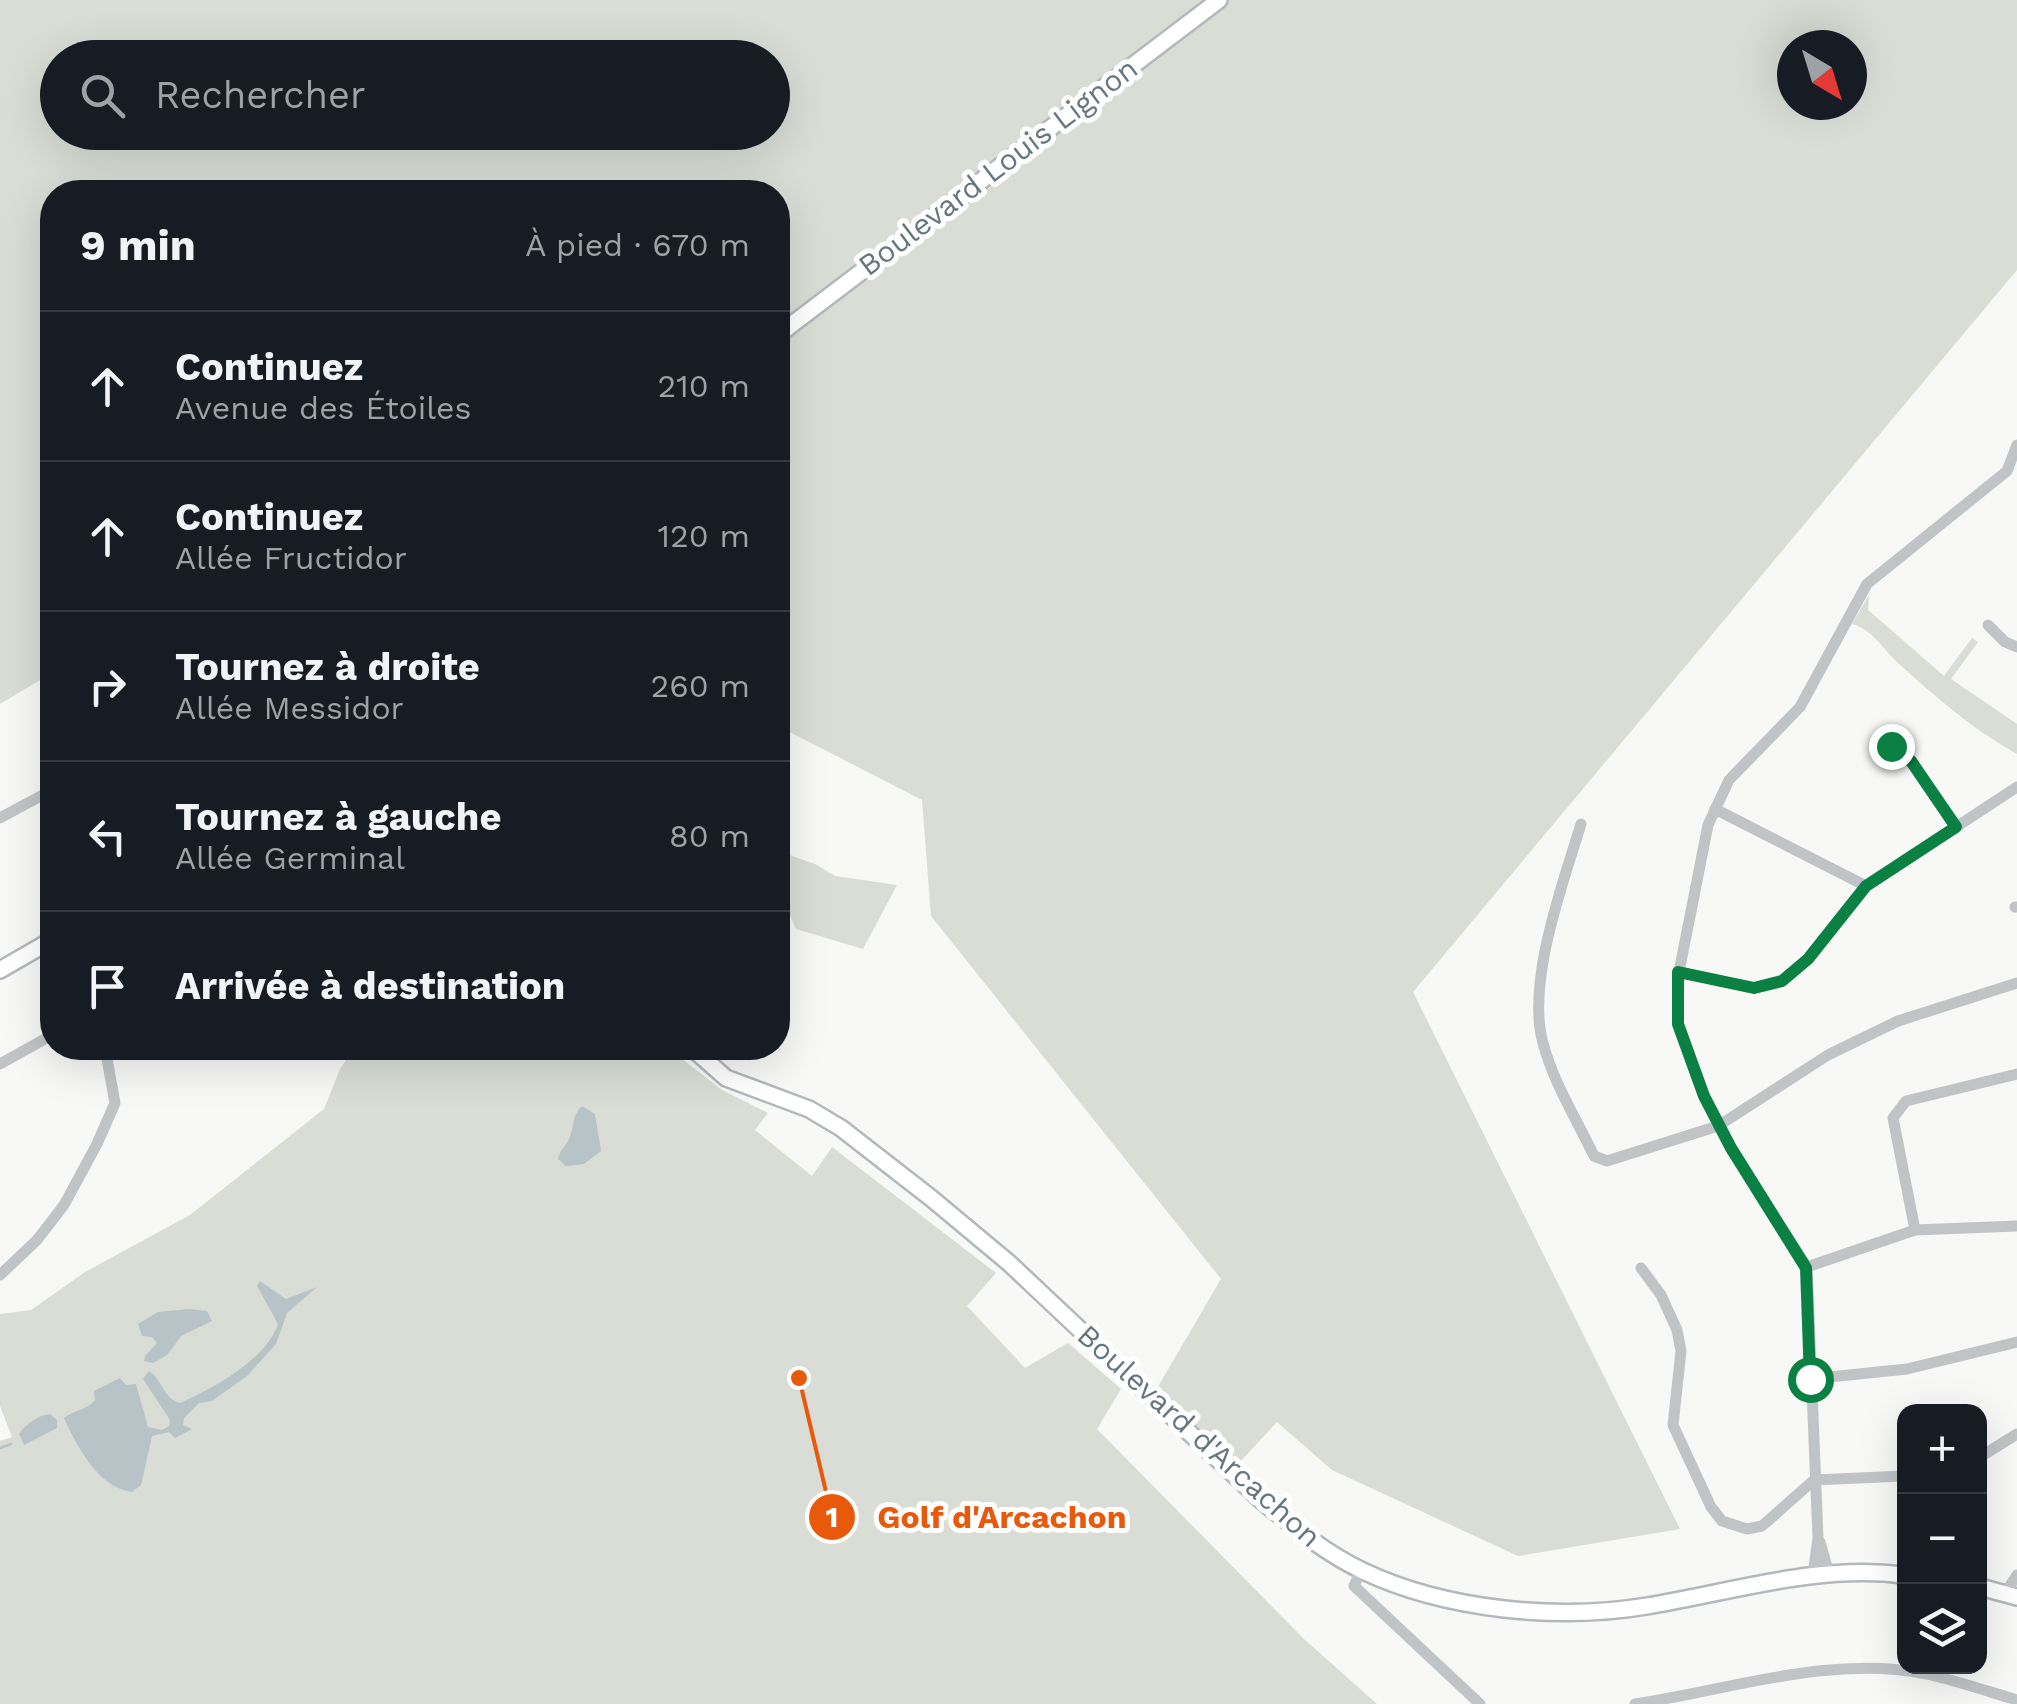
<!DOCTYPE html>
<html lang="fr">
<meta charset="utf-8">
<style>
:root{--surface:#171b24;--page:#242831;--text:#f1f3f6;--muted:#9ea1a6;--line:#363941}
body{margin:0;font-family:"Work Sans",sans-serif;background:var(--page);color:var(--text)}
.controls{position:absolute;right:30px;bottom:30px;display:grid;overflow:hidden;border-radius:20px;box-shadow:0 10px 40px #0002}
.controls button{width:90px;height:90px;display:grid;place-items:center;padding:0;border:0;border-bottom:2px solid var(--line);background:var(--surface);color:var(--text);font:50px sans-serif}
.compass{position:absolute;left:1777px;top:30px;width:90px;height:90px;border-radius:50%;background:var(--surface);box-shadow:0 10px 40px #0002;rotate:142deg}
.stop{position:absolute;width:30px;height:30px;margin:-22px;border:8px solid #0b8043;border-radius:50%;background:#fff}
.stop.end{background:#0b8043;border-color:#fff;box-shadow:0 2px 10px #0008}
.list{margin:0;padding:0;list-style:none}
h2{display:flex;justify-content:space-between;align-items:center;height:130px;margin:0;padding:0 40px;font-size:42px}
h2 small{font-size:32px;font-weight:400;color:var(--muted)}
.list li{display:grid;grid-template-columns:65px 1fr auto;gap:30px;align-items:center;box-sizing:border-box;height:150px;padding:0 40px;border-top:2px solid var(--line)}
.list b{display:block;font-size:38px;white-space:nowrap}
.list p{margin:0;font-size:32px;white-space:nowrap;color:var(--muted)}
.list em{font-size:32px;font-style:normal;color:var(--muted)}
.icon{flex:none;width:55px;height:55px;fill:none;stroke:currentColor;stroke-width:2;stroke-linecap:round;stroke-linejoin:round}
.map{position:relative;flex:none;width:2017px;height:1704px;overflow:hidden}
.search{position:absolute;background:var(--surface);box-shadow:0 10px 40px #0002;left:40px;top:40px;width:750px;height:110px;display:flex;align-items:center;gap:25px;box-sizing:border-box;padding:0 35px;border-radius:55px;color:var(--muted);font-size:38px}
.panel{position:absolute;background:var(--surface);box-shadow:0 10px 40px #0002;left:40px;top:180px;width:750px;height:880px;border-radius:40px}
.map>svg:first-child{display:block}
.green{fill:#d9ddd6;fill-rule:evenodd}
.water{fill:#b7c3c6}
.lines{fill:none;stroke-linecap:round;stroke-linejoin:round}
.stream{stroke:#b7c3c6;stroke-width:2.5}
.secondary-casing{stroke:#b3b8bc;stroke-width:20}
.street{stroke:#c0c4c7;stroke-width:11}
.secondary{stroke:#fff;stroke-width:15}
.route{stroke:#0b8043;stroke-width:12}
.labels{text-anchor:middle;stroke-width:10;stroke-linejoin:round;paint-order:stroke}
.street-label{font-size:30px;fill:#66767e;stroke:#fff}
.leader{fill:none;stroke:#e8590c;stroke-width:4}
.callout-dot{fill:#e8590c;stroke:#fff;stroke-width:4}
.mark-label{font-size:30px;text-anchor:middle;font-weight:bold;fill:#fff}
.callout-label{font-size:32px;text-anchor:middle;font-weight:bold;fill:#e8590c;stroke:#fff;stroke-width:10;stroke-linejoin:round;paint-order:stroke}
</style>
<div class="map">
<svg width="2017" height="1704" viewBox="0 0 2017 1704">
<rect width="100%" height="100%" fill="#f8f8f6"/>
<g class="green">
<path d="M0,0H2017V270L1413,992L1680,1529L1518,1556L1332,1470L1277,1422L1239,1463L1156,1390L1221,1279L931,916L922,800L778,726V192H52V673L0,704ZM1792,45H1852V105H1792ZM58,58H772V132H58Z"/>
<path d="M1869,595L1868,610L1944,676L1972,638L1978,642L1951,679L2017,724V754C1973,730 1936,697 1898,663C1883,649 1872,629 1852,624Z"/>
<path d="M778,851L815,864L835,876L897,885L863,949L796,929L778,888Z"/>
<path d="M354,1048H668L722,1090L768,1113L755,1130L812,1176L832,1147L996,1273L967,1306L1025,1368L1068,1343L1121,1389L1097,1429L1304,1639L1377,1704H0V1441L12,1437L0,1406V1314L31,1310L85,1272L190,1215L324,1109L340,1069Z"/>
</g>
<g class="water">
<path d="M582,1106L595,1114L601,1151L584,1164L566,1166L558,1159C560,1149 567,1146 570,1137C575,1123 571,1118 582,1106Z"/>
<path d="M260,1281L286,1299L317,1287L287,1313L276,1344L247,1376L212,1401L199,1403L184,1418L183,1425L192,1429L175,1438L169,1432L152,1436L141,1485L132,1492C99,1488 77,1447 64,1418C74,1410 87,1410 95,1400L94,1391L120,1378L126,1385L136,1384L148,1427L162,1430L169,1426L170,1420L143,1379L149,1371C163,1380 163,1398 180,1403C212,1389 266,1360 278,1324L257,1286Z"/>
<path d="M189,1309L207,1311L212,1321L181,1336L167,1355L153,1363L144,1361L145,1356L157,1343L152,1337L142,1336L138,1324L158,1312Z"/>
<path d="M50,1414L57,1420V1428L24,1445L19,1434C26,1424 38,1415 50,1414Z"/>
</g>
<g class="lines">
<path class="stream" d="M0,1448L11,1444"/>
<defs>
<g id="secondary">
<path d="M778,335L1219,0"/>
<path d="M0,970L52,940"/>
<path d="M692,1048L726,1078L809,1109L841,1128L931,1198L1009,1263L1262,1501C1294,1527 1325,1553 1363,1571C1445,1610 1558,1621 1647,1606C1733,1592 1816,1564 1904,1575"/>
<path d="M1980,1587L2017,1597"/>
</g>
</defs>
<use href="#secondary" class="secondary-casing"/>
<g class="street">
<path d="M1988,625L2005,642L2017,647"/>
<path d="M1891,746L1911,761L1956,827"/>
<path d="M1715,809L1866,886"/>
<path d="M0,818L52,790"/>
<path d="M1581,824C1563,883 1526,983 1543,1043C1553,1082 1577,1120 1594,1156L1607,1161L1718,1126L1828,1055L1898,1021L2017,983"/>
<path d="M2015,907H2017"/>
<path d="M1679,972L1754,988L1782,981L1808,959L1866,886L2017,787"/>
<path d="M0,1064L52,1035"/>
<path d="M1915,1230L1893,1118L1906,1101L2017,1074"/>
<path d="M1807,1267L1915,1230L2017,1226"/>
<path d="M1641,1268L1661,1295L1677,1330L1681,1351L1673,1425L1711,1507L1722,1521L1747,1529L1762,1526L1814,1480L1904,1476"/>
<path d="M0,1275L37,1240L64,1205L97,1144L115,1103L105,1048"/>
<path d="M1810,1379L1907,1369L2017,1342"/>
<path d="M1980,1457L2017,1434"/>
<path d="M1820,1542L1829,1574"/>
<path d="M1361,1570L1354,1586L1480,1704"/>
<path d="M1813,1575L1818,1538L1807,1267L1731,1149L1704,1096L1678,1025L1679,972L1708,825L1729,780L1800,707L1867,584L2007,471L2017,445"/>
<path d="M2005,1593L2017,1575"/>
<path d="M1635,1704C1729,1690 1831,1654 1927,1674C1957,1681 1987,1691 2017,1700"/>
</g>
<use href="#secondary" class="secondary"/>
</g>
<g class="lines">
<path class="route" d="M1810,1379L1806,1268L1731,1148L1704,1096L1678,1024V972L1754,988L1782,981L1808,959L1866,886L1956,827L1911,761L1891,746"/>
</g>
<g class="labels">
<g class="street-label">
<text transform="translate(998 167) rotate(-37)" y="10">Boulevard Louis Lignon</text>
<text transform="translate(1199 1436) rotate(42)" y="10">Boulevard d'Arcachon</text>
</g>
</g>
<path class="leader" d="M799 1378L832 1517"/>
<g class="callout-dot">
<circle cx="799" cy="1378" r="10"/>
<circle cx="832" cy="1517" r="25"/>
</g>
<g class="mark-label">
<text x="832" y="1527">1</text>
</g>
<g class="callout-label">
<text x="1002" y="1528">Golf d'Arcachon</text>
</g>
</svg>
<div class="controls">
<button>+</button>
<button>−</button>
<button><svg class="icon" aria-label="layers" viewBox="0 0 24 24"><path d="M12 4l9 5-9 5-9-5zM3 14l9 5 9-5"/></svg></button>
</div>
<svg class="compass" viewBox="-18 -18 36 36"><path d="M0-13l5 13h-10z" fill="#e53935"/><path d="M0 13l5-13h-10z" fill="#9ea1a6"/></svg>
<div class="stop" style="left:1810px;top:1379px"></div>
<div class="stop end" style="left:1891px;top:746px"></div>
<div class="search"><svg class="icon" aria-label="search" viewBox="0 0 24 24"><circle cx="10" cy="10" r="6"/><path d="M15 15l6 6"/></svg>Rechercher</div>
<section class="panel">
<h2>9 min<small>À pied · 670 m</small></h2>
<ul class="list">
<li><svg class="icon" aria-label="ahead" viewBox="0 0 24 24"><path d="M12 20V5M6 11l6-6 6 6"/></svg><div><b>Continuez</b><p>Avenue des Étoiles</p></div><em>210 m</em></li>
<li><svg class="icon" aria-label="ahead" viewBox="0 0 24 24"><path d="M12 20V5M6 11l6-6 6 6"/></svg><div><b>Continuez</b><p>Allée Fructidor</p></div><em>120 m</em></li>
<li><svg class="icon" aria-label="right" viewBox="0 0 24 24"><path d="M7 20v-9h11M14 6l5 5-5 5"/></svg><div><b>Tournez à droite</b><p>Allée Messidor</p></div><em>260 m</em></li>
<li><svg class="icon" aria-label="left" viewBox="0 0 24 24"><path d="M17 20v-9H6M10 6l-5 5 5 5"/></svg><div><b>Tournez à gauche</b><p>Allée Germinal</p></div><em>80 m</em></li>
<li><svg class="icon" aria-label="arrive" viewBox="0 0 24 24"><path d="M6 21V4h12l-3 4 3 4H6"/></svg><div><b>Arrivée à destination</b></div></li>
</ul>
</section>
</div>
